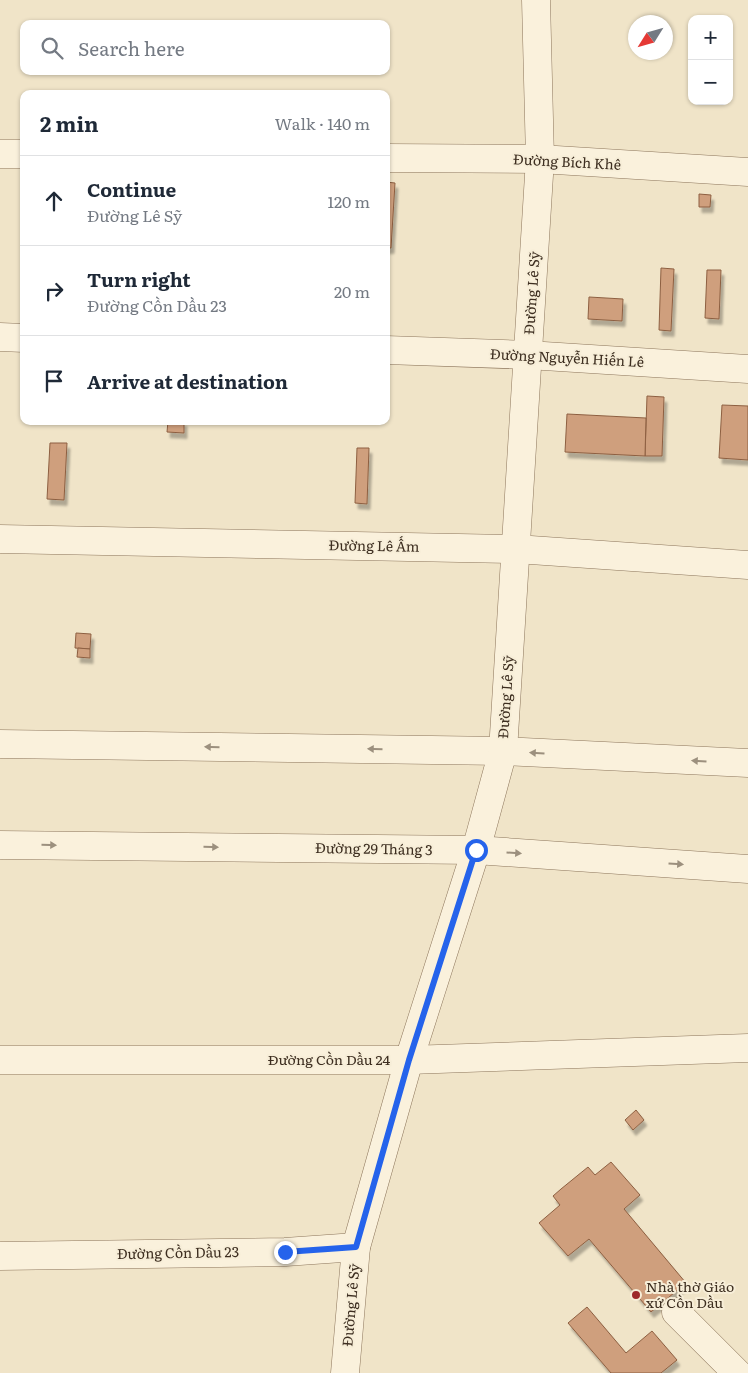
<!DOCTYPE html>
<meta charset="utf-8">
<style>
:root{--surface:#fff;--page:#f2f2f3;--text:#1f2937;--muted:#747a83;--line:#e0e1e3}
body{margin:0;font-family:Literata,serif;background:var(--page);color:var(--text)}
.controls{position:absolute;right:15px;top:15px;display:grid;overflow:hidden;border-radius:10px;box-shadow:0 1px 4px #0004}
.controls button{width:45px;height:45px;display:grid;place-items:center;padding:0;border:0;border-bottom:1px solid var(--line);background:var(--surface);color:var(--text);font:25px sans-serif}
.compass{position:absolute;left:628px;top:15px;width:45px;height:45px;border-radius:50%;background:var(--surface);box-shadow:0 1px 4px #0004;rotate:233deg}
.stop{position:absolute;width:15px;height:15px;margin:-11px;border:4px solid #2563eb;border-radius:50%;background:#fff}
.stop.end{background:#2563eb;border-color:#fff;box-shadow:0 1px 5px #0008}
.list{margin:0;padding:0;list-style:none}
h2{display:flex;justify-content:space-between;align-items:center;height:65px;margin:0;padding:0 20px;font-size:21px}
h2 small{font-size:16px;font-weight:400;color:var(--muted)}
.list li{display:grid;grid-template-columns:32px 1fr auto;gap:15px;align-items:center;box-sizing:border-box;height:90px;padding:0 20px;border-top:1px solid var(--line)}
.list b{display:block;font-size:19px;white-space:nowrap}
.list p{margin:0;font-size:16px;white-space:nowrap;color:var(--muted)}
.list em{font-size:16px;font-style:normal;color:var(--muted)}
.icon{flex:none;width:28px;height:28px;fill:none;stroke:currentColor;stroke-width:2;stroke-linecap:round;stroke-linejoin:round}
.map{position:relative;flex:none;width:748px;height:1373px;overflow:hidden}
.search{position:absolute;background:var(--surface);box-shadow:0 1px 4px #0004;left:20px;top:20px;width:370px;height:55px;display:flex;align-items:center;gap:12px;box-sizing:border-box;padding:0 18px;border-radius:10px;color:var(--muted);font-size:19px}
.panel{position:absolute;background:var(--surface);box-shadow:0 1px 4px #0004;left:20px;top:90px;width:370px;height:335px;border-radius:10px}
.map>svg:first-child{display:block}
.building{fill:#cf9f7d;stroke:#8d5f41;filter:url(#shadow)}
.lines{fill:none;stroke-linecap:round;stroke-linejoin:round}
.minor-casing{stroke:#8d765c;stroke-width:29}
.minor{stroke:#faf1dc;stroke-width:28}
.oneway{fill:#9c907e}
.route{stroke:#2563eb;stroke-width:6}
.poi-dot{fill:#9e2a2b;stroke:#f7eed8;stroke-width:2}
.labels{text-anchor:middle;stroke-width:4;stroke-linejoin:round;paint-order:stroke}
.street-label{font-size:14px;fill:#3d2e20;stroke:#f7eed8}
.poi-label{font-size:14px;fill:#3d2e20;stroke:#f7eed8;text-anchor:start}
</style>
<div class="map">
<svg width="748" height="1373" viewBox="0 0 748 1373">
<defs>
<filter id="shadow"><feDropShadow dx="3" dy="5.5" stdDeviation="1" flood-color="#0004"/></filter>
</defs>
<rect width="100%" height="100%" fill="#f0e4c8"/>
<g class="building">
<path d="M386,182L395,183L391,248H386Z"/>
<path d="M699,194L711,195L710,207H699Z"/>
<path d="M661,268L674,269L671,331L659,330Z"/>
<path d="M707,270H721L719,319L705,318Z"/>
<path d="M589,297L623,299L622,321L588,319Z"/>
<path d="M647,396L664,397L662,456H645Z"/>
<path d="M722,405L748,406V460L719,458Z"/>
<path d="M567,414L646,418L645,456L565,452Z"/>
<path d="M168,421H184V433L167,432Z"/>
<path d="M50,443H67L64,500L47,499Z"/>
<path d="M357,448H369L367,504L355,503Z"/>
<path d="M76,633L91,634L90,649L75,648Z"/>
<path d="M78,648L90,649V658L77,657Z"/>
<path d="M636,1110L644,1120L633,1130L625,1120Z"/>
<path d="M611,1162L640,1195L624,1209L686,1283L651,1312L589,1239L568,1256L539,1223L560,1205L553,1196L561,1189L588,1167L595,1175Z"/>
<path d="M587,1307L626,1353L652,1331L677,1360L661,1373H611L568,1323Z"/>
</g>
<g class="lines">
<defs>
<g id="minor">
<path d="M0,154H24"/>
<path d="M386,158L540,159L748,172"/>
<path d="M0,337L24,338"/>
<path d="M386,350L528,355L748,369"/>
<path d="M0,539L516,549L748,565"/>
<path d="M0,744L503,751L748,763"/>
<path d="M0,845L476,850L748,869"/>
<path d="M0,1060H409L748,1048"/>
<path d="M0,1256L285,1252L356,1247"/>
<path d="M676,1312L737,1373"/>
<path d="M345,1373L356,1247L409,1060L476,850L503,751L540,159L536,0"/>
</g>
</defs>
<use href="#minor" class="minor-casing"/>
<use href="#minor" class="minor"/>
</g>
<defs><path id="oneway-solid" d="M-6-.8H1V-3.2L6.5 0L1 3.2V.8H-6Z" transform="scale(1.25)"/></defs>
<g class="oneway">
<use href="#oneway-solid" transform="translate(212 747) rotate(-179)"/>
<use href="#oneway-solid" transform="translate(375 749) rotate(-179)"/>
<use href="#oneway-solid" transform="translate(537 753) rotate(-177)"/>
<use href="#oneway-solid" transform="translate(699 761) rotate(-177)"/>
<use href="#oneway-solid" transform="translate(49 845) rotate(1)"/>
<use href="#oneway-solid" transform="translate(211 847) rotate(1)"/>
<use href="#oneway-solid" transform="translate(514 853) rotate(4)"/>
<use href="#oneway-solid" transform="translate(676 864) rotate(4)"/>
</g>
<g class="lines">
<path class="route" d="M285,1252L356,1247L409,1060L476,850"/>
</g>
<circle class="poi-dot" cx="636" cy="1295" r="5"/>
<g class="labels">
<g class="street-label">
<text transform="translate(567 162) rotate(3)" y="5">Đường Bích Khê</text>
<text transform="translate(532 293) rotate(-86)" y="5">Đường Lê Sỹ</text>
<text transform="translate(567 358) rotate(3)" y="5">Đường Nguyễn Hiến Lê</text>
<text transform="translate(374 546) rotate(1)" y="5">Đường Lê Ấm</text>
<text transform="translate(506 697) rotate(-86)" y="5">Đường Lê Sỹ</text>
<text transform="translate(374 849) rotate(1)" y="5">Đường 29 Tháng 3</text>
<text x="329" y="1065">Đường Cồn Dầu 24</text>
<text transform="translate(178 1253) rotate(-1)" y="5">Đường Cồn Dầu 23</text>
<text transform="translate(351 1305) rotate(-85)" y="5">Đường Lê Sỹ</text>
</g>
<g class="poi-label">
<text x="646" y="1292">Nhà thờ Giáo<tspan x="646" dy="16">xứ Cồn Dầu</tspan></text>
</g>
</g>
</svg>
<div class="controls">
<button>+</button>
<button>−</button>
</div>
<svg class="compass" viewBox="-18 -18 36 36"><path d="M0-13l5 13h-10z" fill="#e53935"/><path d="M0 13l5-13h-10z" fill="#747a83"/></svg>
<div class="stop" style="left:476px;top:850px"></div>
<div class="stop end" style="left:285px;top:1252px"></div>
<div class="search"><svg class="icon" aria-label="search" viewBox="0 0 24 24"><circle cx="10" cy="10" r="6"/><path d="M15 15l6 6"/></svg>Search here</div>
<section class="panel">
<h2>2 min<small>Walk · 140 m</small></h2>
<ul class="list">
<li><svg class="icon" aria-label="ahead" viewBox="0 0 24 24"><path d="M12 20V5M6 11l6-6 6 6"/></svg><div><b>Continue</b><p>Đường Lê Sỹ</p></div><em>120 m</em></li>
<li><svg class="icon" aria-label="right" viewBox="0 0 24 24"><path d="M7 20v-9h11M14 6l5 5-5 5"/></svg><div><b>Turn right</b><p>Đường Cồn Dầu 23</p></div><em>20 m</em></li>
<li><svg class="icon" aria-label="arrive" viewBox="0 0 24 24"><path d="M6 21V4h12l-3 4 3 4H6"/></svg><div><b>Arrive at destination</b></div></li>
</ul>
</section>
</div>
